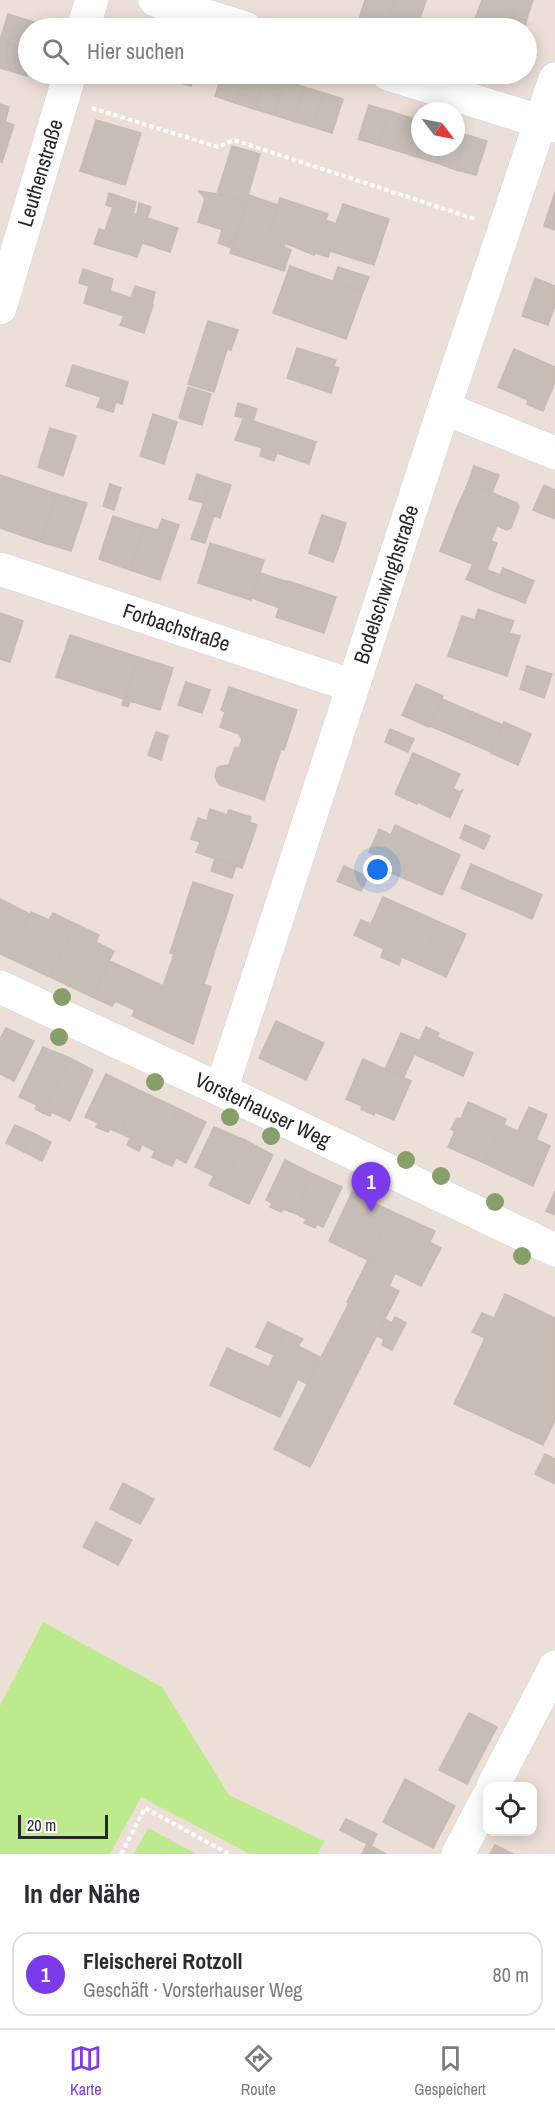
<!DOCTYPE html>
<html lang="de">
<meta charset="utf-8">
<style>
:root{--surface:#fff;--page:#f7f7f7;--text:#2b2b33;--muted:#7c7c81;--line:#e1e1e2;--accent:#7c3aed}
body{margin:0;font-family:"Archivo Narrow",sans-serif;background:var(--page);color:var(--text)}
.controls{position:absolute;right:18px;bottom:18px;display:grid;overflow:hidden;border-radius:12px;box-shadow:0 3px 15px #0003}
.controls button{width:54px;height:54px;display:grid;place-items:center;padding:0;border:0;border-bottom:2px solid var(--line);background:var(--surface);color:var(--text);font:30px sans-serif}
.compass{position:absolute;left:411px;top:102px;width:54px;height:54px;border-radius:50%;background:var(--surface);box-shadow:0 3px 15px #0003;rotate:122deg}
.scale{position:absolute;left:18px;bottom:15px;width:90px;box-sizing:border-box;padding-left:6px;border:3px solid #272727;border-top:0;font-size:16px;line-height:21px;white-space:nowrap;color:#272727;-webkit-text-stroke:4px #fff;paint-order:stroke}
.you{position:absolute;left:378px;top:870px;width:21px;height:21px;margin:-15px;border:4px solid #fff;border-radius:50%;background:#1a73e8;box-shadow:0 0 0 9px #1a73e833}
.badge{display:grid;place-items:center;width:39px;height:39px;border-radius:50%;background:var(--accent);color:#fff;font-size:20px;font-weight:700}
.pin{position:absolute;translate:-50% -50px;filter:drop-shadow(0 2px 3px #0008)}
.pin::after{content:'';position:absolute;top:32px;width:21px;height:18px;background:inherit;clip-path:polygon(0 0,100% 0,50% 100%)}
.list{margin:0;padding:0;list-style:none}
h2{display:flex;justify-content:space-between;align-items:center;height:78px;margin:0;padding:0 24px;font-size:26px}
h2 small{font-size:20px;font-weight:400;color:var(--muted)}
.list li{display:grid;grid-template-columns:39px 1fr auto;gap:18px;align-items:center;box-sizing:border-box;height:84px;margin:0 12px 12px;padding:0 12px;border:2px solid var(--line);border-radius:18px}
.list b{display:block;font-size:22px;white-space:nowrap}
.list p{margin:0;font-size:20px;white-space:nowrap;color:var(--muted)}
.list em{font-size:20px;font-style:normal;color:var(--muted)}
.icon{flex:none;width:33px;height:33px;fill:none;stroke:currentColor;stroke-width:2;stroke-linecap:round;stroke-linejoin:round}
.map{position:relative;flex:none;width:555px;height:1854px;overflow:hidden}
.search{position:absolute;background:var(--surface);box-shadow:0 3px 15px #0003;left:18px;right:18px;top:18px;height:66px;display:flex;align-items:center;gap:15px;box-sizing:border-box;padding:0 21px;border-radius:33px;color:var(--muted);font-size:22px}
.sheet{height:174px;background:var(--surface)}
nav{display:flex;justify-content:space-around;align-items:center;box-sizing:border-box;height:84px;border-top:2px solid var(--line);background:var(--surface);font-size:16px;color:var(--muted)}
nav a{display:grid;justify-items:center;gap:3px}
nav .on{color:var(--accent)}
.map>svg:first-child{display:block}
.green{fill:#bdea8c}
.building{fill:#c6beb6;stroke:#c7bbb1;stroke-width:1.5}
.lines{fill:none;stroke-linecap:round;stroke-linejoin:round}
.minor-casing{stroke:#ccd4e3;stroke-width:34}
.path{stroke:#fff;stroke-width:4;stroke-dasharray:4.5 3;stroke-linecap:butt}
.minor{stroke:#fff;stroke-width:33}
.tree{fill:#879f6a}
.labels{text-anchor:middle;stroke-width:4.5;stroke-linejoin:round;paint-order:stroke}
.street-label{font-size:21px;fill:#272727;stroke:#fff}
</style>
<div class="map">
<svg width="555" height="1854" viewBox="0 0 555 1854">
<rect width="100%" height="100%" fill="#ecdfd7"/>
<g class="green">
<path d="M43,1622L162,1687L229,1795L324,1841L318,1854H250L141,1797L110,1854H0V1706Z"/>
<path d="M148,1828L197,1854H134Z"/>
</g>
<g class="building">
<path d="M365,0H395L386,28H365L357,26Z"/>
<path d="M395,0H426L417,28H386Z"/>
<path d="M482,0H533L524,28H472Z"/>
<path d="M8,14L43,25L41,28H28V49L0,40Z"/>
<path d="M0,40L28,49L27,76L0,68Z"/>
<path d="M173,74H195L191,86L171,80Z"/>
<path d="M222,74H244L235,103L215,96Z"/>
<path d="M244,74H265L254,109L235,103Z"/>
<path d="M265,74L284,80L274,115L254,109Z"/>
<path d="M284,80L304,87L293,121L274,115Z"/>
<path d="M304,87L324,93L313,127L293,121Z"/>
<path d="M324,93L343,99L332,133L313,127Z"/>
<path d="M0,104L9,107L5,122L0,120Z"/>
<path d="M369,105L389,111L378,145L358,139Z"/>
<path d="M389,111L408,117L398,151L378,145Z"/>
<path d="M408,117L420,121V147L417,157L398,151Z"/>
<path d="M0,120L14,125L2,162H0Z"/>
<path d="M96,120L141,133L125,185L80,171Z"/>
<path d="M456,132L467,135L456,170L437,163L442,147H456Z"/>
<path d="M467,135L487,141L476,175L456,170Z"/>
<path d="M232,146L260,154L246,202L217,194Z"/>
<path d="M420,147H442L437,163L417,157Z"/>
<path d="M199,191L217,194L246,202L236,234L198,222L205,199Z"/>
<path d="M555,192V230L544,226Z"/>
<path d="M109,193L136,202L133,214L106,205Z"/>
<path d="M249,195L278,205L269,232L287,238L284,247L291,250L284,271L230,253Z"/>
<path d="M280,198L328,214L326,220L336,224L343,204L389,219L374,265L330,251L328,257L315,253L314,255L285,243L287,238L269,232Z"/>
<path d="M139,203L151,207L147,218L137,215Z"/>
<path d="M113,207L178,228L170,252L105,231Z"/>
<path d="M99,229L142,243L137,257L94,244Z"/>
<path d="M222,230L236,234L232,248L218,243Z"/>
<path d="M290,266L363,292L346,339L273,313Z"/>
<path d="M338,267L369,277L363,292L333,281Z"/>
<path d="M83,269L113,279L110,291L153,305L144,333L120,325L124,316L84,303L89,286L79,283Z"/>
<path d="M535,278L555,286V305L548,325L522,316Z"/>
<path d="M135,286L155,292L152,305L131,298Z"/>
<path d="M208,321L238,330L231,350L227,349L214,392L188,384Z"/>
<path d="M297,348L336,360L334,366L339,368L331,393L287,378Z"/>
<path d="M514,349L555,367V382L543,411L527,404L528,400L498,387Z"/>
<path d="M73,365L128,382L122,404L116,402L113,412L97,407L101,397L66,386Z"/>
<path d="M188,387L211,394L202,425L179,418Z"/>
<path d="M238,403L248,406L244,418L235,416Z"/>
<path d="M248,406L257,409L253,421L316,442L309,464L277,453L274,461L260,456L262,448L235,440Z"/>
<path d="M153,414L177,422L164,464L140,456Z"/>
<path d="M50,428L76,436L63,476L38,467Z"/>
<path d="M474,466L499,475L492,493L468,483Z"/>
<path d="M197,474L211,479L203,503L189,499Z"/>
<path d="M0,475L57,494L41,542L0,528Z"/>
<path d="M211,479L231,485L220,518L201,511Z"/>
<path d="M468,483L517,503L519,507L511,528L507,530L456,510Z"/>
<path d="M110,484L121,488L114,510L103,506Z"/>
<path d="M544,485L555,490V519L533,510Z"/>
<path d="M57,494L87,503L71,551L41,542Z"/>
<path d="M456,510L497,526L491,541L497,543L487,570L440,551Z"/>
<path d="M201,511L214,515L205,543L191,539Z"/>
<path d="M322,515L346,523L338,549L313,540Z"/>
<path d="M113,516L144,526L130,570L99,559Z"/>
<path d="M162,519L179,525L160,580L130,570L144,526L158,530Z"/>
<path d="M313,540L338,549L333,562L309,553Z"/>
<path d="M210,543L264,560L251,600L198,583Z"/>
<path d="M473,564L500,575L494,591L466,579Z"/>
<path d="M503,568L534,581L525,603L494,591Z"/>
<path d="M260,573L288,582L280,608L252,598Z"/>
<path d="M288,581L336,597L324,633L276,617Z"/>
<path d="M478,609L514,621L509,633L520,636L507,676L448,656L462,616L475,620Z"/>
<path d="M0,613L23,621L10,662L0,659Z"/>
<path d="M70,635L138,657L124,699L56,677Z"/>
<path d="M138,657L173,668L160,710L130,701L128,707L122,705Z"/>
<path d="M527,666L552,674L544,698L520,689Z"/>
<path d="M186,682L210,690L202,713L178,705Z"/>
<path d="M416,684L443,696L429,727L402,715Z"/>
<path d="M229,687L297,710L284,750L281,749L277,761L239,748L242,740L239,734L220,727L225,712L221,710Z"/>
<path d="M442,699L472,712L461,739L430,726Z"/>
<path d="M472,712L503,725L491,752L461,739Z"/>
<path d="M504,722L531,734L518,765L491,753Z"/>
<path d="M390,729L414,739L408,752L385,742Z"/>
<path d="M156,732L168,736L161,760L148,755Z"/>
<path d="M235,747L277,761L264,800L220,785L217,781L215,777L217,768L221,766L229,765Z"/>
<path d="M413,753L460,774L453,789L460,792L463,789L450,818L418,802L417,804L395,794Z"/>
<path d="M210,809L227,815L229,810L251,817L249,822L257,825L242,868L196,852L200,842L191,839L198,818L207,821Z"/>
<path d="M395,825L460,855L442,895L376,866L380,857L369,852L379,829L391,835Z"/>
<path d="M465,825L490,836L484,849L460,838Z"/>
<path d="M215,859L236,866L232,878L211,871Z"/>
<path d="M471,864L542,895L532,919L461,888Z"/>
<path d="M344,866L368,877L361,891L337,881Z"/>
<path d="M193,882L233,895L204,984L211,987L193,1044L132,1016L135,1010L115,1001L112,1006L92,997L110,961L163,986L174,954L170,953Z"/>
<path d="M383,897L439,922L420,965L402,957L399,965L381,957L384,949L354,935L361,920L371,924Z"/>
<path d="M0,899L30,914L9,958L0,954Z"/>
<path d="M31,912L49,920L53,913L76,924L50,977L9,958Z"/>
<path d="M439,922L466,934L446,977L420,965Z"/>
<path d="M76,924L99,935L96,942L114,951L92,997L50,977Z"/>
<path d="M276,1021L324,1043L306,1080L259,1058Z"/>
<path d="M426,1027L439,1033L437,1037L473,1053L463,1076L414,1054Z"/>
<path d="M6,1028L34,1041L14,1081L0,1074V1039Z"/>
<path d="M401,1033L420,1041L404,1077L385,1069Z"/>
<path d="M43,1047L70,1058L43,1113L35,1109L37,1105L19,1097Z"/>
<path d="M70,1058L93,1070L70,1121L52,1112L50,1116L43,1113Z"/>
<path d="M363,1059L411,1081L394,1120L375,1112L374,1115L361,1109L362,1106L346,1099Z"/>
<path d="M106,1074L141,1091L120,1133L110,1129L108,1132L96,1127L98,1123L85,1117Z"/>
<path d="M141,1091L179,1109L154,1158L152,1157L155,1151L142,1144L139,1151L127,1145L130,1138L120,1133Z"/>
<path d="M468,1102L506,1119L504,1125L502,1124L484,1163L448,1147L455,1131L451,1129L457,1118L461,1119Z"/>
<path d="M529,1107L547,1115L536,1140L518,1131Z"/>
<path d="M179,1109L206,1122L186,1163L166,1153L162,1162L154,1158Z"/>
<path d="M502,1124L550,1146L533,1186L484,1163Z"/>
<path d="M15,1125L33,1133L24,1152L6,1143Z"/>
<path d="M214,1127L245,1140L220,1190L209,1185L214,1176L195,1167Z"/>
<path d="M33,1133L51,1142L42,1161L24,1152Z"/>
<path d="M245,1140L273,1155L249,1204L220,1190Z"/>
<path d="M166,1153L176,1158L172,1166L162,1162Z"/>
<path d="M285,1160L313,1174L294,1213L283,1209L281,1212L270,1207L272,1203L266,1200Z"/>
<path d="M313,1174L342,1187L323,1227L317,1224L315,1228L304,1223L306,1219L294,1213Z"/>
<path d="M555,1191V1215L546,1211Z"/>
<path d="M352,1192L393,1212L368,1260L329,1241Z"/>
<path d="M393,1212L435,1231L430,1242L441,1248L421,1286L368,1260Z"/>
<path d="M368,1260L395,1273L389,1286L399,1291L310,1467L274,1449L349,1303L347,1302Z"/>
<path d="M505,1294L555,1318V1402L473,1364L485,1338L472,1332L482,1313L494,1318Z"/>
<path d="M395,1317L406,1323L392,1350L382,1345L384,1339L377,1336L385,1319L392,1323Z"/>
<path d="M268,1322L286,1331L274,1355L256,1347Z"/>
<path d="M286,1331L303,1339L298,1346L320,1357L312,1373L274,1355Z"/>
<path d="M227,1348L269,1367L274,1355L313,1373L307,1384L298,1379L280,1417L210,1385Z"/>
<path d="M473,1364L555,1402V1420L543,1445L454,1404Z"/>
<path d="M545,1454L555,1459V1484L535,1474Z"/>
<path d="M123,1483L154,1499L140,1524L110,1509Z"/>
<path d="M96,1522L132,1540L118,1565L83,1547Z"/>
<path d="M469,1713L497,1727L467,1784L439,1770Z"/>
<path d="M405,1779L455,1806L433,1848L383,1822Z"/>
<path d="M346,1819L377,1834L371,1846L340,1830Z"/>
<path d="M367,1844L371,1846L386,1854H362Z"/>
<path d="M495,1845L513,1854H490Z"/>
</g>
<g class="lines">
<defs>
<g id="minor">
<path d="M155,0L245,28"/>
<path d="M83,28L92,0"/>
<path d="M388,74L555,126"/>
<path id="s1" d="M0,308L70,74"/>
<path d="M444,408L555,453"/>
<path id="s2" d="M0,569L353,686"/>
<path id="s3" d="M0,987L221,1090L555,1250"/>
<path id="s4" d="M221,1090L444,408L555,79"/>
<path d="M493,1786L555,1667"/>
<path d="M458,1854L488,1797"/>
</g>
</defs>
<use href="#minor" class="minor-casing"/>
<g class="path">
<path d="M92,108L218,147L234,140L475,219"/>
<path d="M121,1854L145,1808L229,1854"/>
</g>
<use href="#minor" class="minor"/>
</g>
<g class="tree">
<circle cx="62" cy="997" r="9"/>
<circle cx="59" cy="1037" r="9"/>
<circle cx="155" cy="1082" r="9"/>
<circle cx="230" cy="1117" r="9"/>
<circle cx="271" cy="1136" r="9"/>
<circle cx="406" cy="1160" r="9"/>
<circle cx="441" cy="1176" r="9"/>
<circle cx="495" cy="1202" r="9"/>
<circle cx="522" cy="1256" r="9"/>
</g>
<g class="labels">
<g class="street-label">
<text dy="7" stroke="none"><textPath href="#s1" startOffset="141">Leuthenstraße</textPath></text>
<text dy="7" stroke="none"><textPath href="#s4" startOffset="532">Bodelschwinghstraße</textPath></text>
<text dy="7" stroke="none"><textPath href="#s2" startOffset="186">Forbachstraße</textPath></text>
<text dy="7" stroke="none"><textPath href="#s3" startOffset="290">Vorsterhauser Weg</textPath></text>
</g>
</g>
</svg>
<div class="controls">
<button><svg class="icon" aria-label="locate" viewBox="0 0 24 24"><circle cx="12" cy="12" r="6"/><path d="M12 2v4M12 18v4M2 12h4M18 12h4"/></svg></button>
</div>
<svg class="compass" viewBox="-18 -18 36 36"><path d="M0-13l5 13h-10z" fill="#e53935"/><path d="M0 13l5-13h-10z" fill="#7c7c81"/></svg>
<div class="scale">20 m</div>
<div class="you"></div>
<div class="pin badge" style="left:371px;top:1212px">1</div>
<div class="search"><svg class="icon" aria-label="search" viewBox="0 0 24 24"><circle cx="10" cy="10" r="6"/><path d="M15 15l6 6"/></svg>Hier suchen</div>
</div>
<section class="sheet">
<h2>In der Nähe<small></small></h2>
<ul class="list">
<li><span class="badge">1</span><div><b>Fleischerei Rotzoll</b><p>Geschäft · Vorsterhauser Weg</p></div><em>80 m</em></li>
</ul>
</section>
<nav>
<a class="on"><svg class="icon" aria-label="map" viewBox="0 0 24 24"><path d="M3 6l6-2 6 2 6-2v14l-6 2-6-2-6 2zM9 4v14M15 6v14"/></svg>Karte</a>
<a><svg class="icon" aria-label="directions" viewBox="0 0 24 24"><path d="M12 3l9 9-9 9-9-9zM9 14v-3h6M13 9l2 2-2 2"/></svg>Route</a>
<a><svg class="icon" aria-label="saved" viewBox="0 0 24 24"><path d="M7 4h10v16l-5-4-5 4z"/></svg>Gespeichert</a>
</nav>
